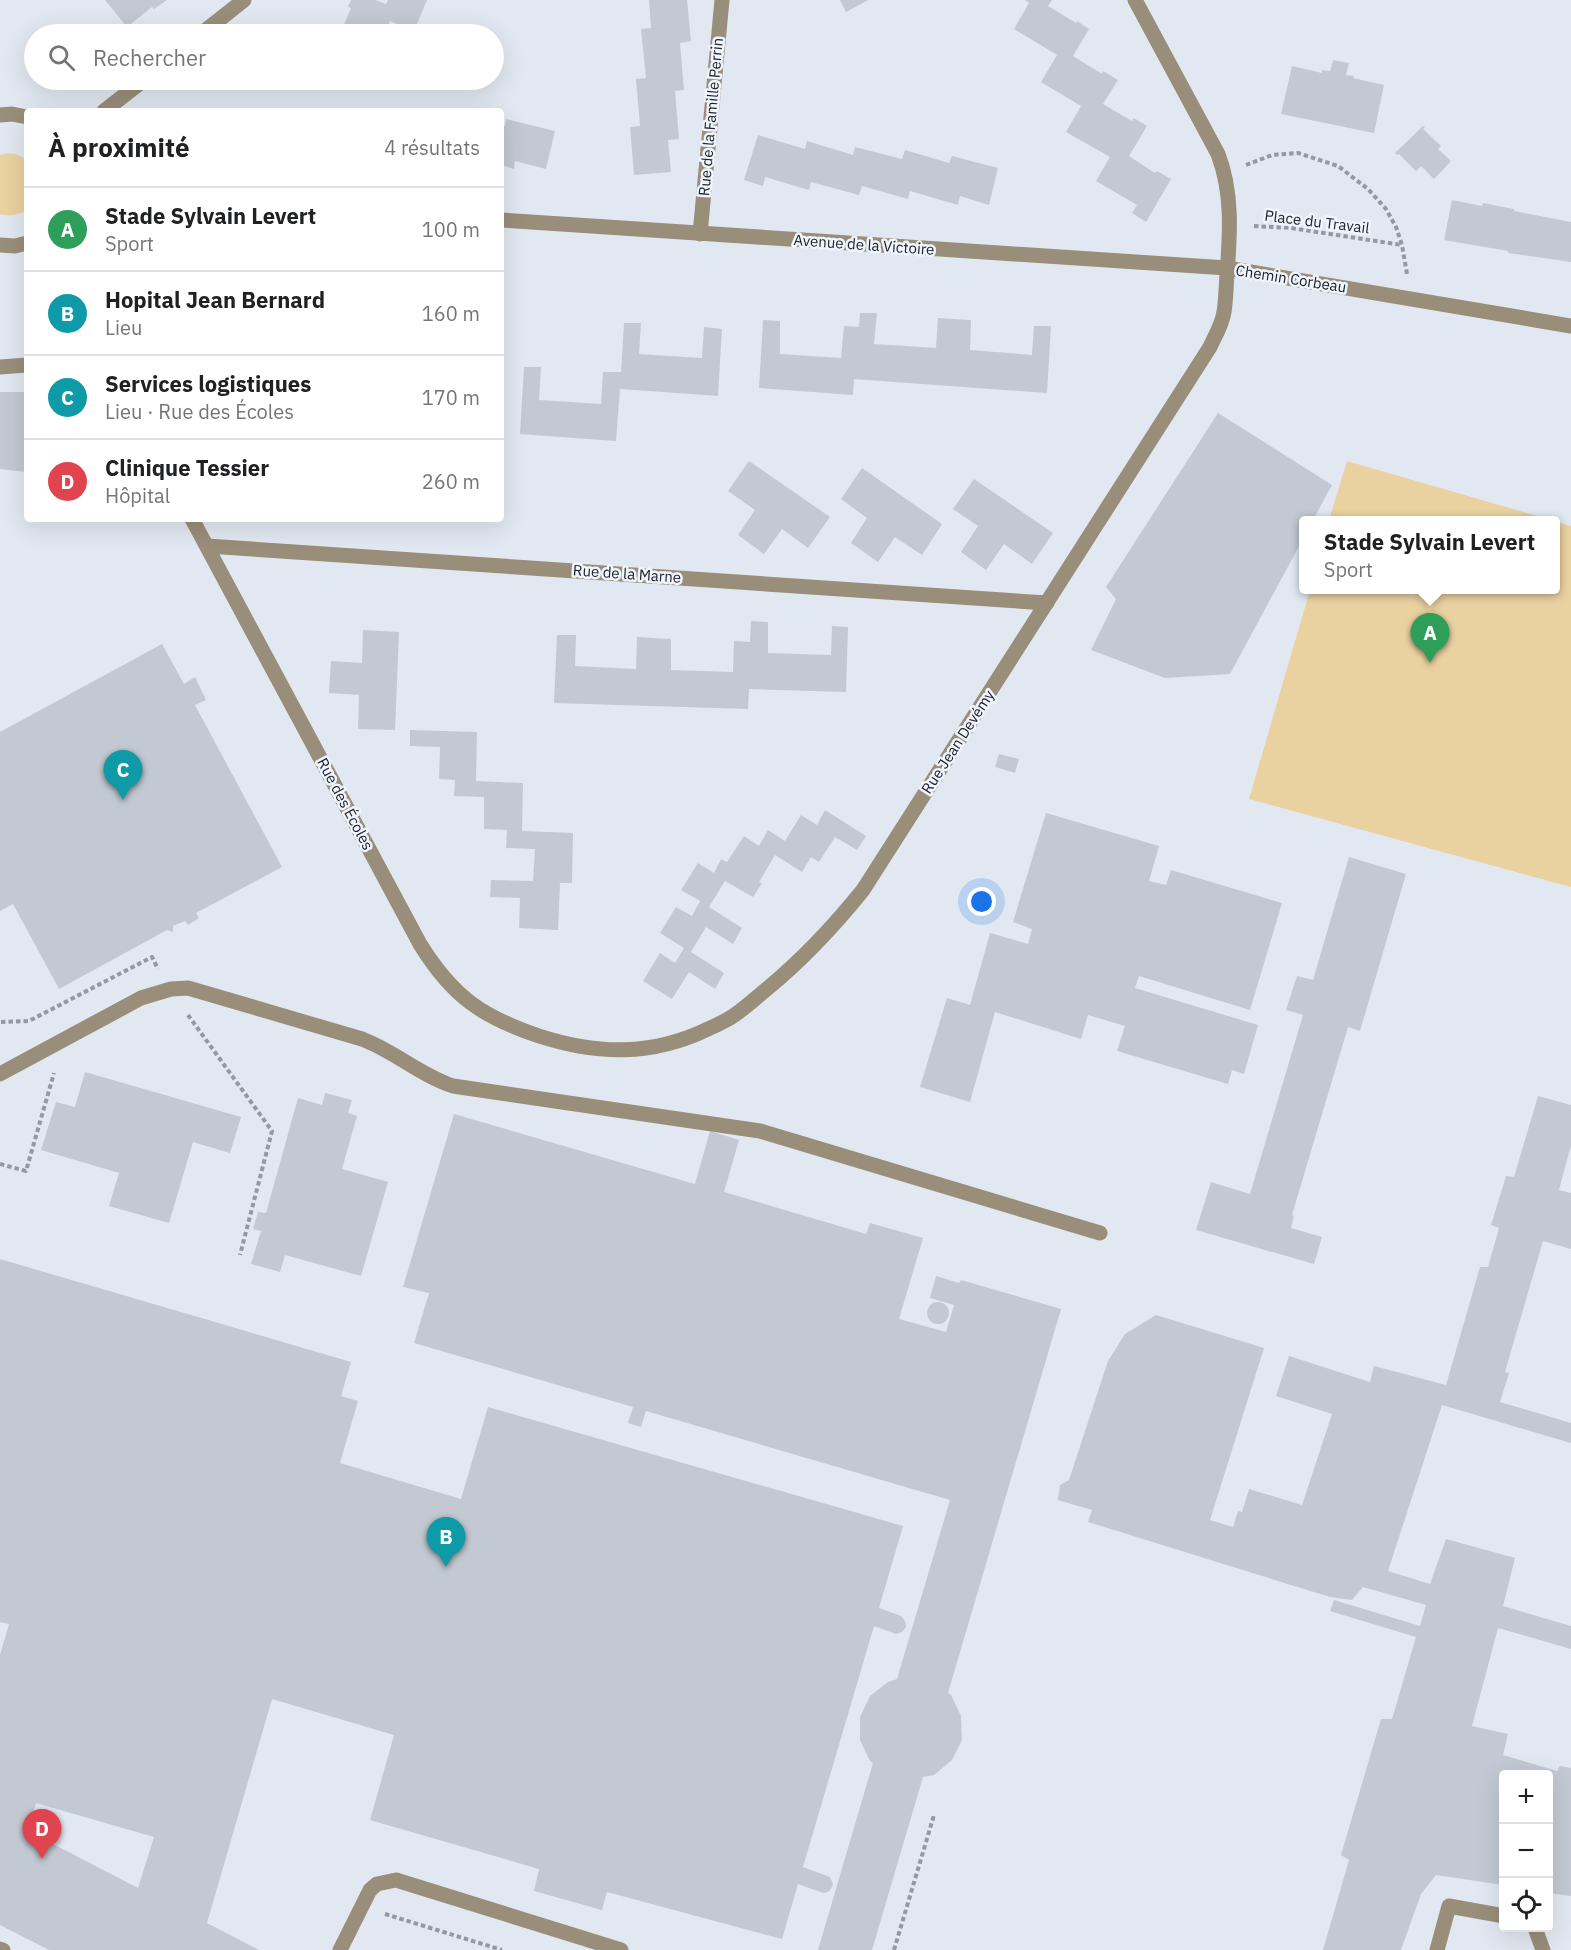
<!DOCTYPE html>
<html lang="fr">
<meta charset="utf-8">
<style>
:root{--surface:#fff;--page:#f2f2f2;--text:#202124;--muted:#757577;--line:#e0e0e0;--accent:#d93025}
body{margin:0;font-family:"IBM Plex Sans",sans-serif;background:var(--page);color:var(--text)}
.controls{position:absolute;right:18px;bottom:18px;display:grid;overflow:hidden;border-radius:6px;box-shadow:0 6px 24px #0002}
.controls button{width:54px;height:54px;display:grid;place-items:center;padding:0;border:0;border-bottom:2px solid var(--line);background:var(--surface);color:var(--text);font:30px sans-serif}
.you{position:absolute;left:982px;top:902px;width:21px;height:21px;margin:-15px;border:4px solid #fff;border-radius:50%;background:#1a73e8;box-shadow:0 0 0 9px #1a73e833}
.badge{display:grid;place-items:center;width:39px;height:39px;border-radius:50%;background:var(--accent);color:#fff;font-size:20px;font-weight:700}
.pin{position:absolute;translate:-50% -50px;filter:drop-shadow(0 2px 3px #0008)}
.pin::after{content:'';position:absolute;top:32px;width:21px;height:18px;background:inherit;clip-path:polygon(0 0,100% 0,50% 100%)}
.popup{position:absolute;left:1299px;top:516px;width:261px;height:78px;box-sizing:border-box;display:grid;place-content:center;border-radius:6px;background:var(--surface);filter:drop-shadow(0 2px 4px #0005);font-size:20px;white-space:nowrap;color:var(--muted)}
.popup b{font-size:22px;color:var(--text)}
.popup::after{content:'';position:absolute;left:50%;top:100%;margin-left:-12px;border:12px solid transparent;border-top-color:var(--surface)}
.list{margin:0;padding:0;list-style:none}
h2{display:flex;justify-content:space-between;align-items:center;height:78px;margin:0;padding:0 24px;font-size:26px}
h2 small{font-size:20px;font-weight:400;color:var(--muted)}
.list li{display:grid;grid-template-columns:39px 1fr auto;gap:18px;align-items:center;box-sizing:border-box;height:84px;padding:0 24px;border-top:2px solid var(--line)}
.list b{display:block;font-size:22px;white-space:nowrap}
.list p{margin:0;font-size:20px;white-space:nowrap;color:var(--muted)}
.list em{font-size:20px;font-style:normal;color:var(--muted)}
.icon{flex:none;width:33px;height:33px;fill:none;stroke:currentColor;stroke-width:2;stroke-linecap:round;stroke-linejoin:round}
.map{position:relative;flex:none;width:1571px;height:1950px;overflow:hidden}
.search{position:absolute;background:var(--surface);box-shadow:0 6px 24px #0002;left:24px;top:24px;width:480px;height:66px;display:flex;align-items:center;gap:15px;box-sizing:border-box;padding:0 21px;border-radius:33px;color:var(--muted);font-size:22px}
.panel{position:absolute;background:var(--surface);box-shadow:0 6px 24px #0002;left:24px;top:108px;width:480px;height:414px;border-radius:6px}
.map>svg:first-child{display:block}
.green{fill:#ead1a0}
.building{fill:#c3c9d2;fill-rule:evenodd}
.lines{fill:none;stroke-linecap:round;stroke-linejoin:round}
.path{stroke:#94989f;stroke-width:4;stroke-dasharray:4.5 3;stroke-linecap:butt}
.service{stroke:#998e7a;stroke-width:15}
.minor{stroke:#998e7a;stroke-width:15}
.labels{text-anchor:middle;stroke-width:5;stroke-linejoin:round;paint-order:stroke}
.street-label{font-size:15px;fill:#212327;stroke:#eff5fe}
</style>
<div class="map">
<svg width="1571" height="1950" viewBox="0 0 1571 1950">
<rect width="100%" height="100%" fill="#e2e8f1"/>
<g class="green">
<path d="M7,153L16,154L27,160V210C19,215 9,217 0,214V155Z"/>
<path d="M1347,461L1551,520H1329Z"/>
<path d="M1556,522L1571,526V887L1249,799L1310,590H1556Z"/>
</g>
<g class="building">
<path d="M105,0H167L154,9L152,7L127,27Z"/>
<path d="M351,0H375L386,4L388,0H427L414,31L390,21L385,34H340L351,8L348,7Z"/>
<path d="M649,0H687L691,41L680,43L684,90L675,91L679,139L668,140L671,172L634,175L630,127L640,126L636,79L646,78L641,29L651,28Z"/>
<path d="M840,0H868L846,12Z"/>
<path d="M1025,0H1052L1048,6L1076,23L1077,21L1089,29L1073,56L1102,74L1103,71L1118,80L1103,104L1132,121L1134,118L1147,126L1129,156L1155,173L1157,171L1171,179L1146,222L1132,213L1137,205L1096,181L1110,157L1066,132L1081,106L1041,82L1057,55L1014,29L1029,3Z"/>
<path d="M1333,60L1349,63L1346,75L1354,76L1353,78L1384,85L1374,133L1281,114L1292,66L1322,73V70L1330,71Z"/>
<path d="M506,119L555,131L546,169L515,161L514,169L501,165V125L505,126Z"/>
<path d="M1423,126L1425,127L1423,129L1441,146L1438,149L1451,161L1434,179L1421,166L1416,171L1399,154L1397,155L1395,153Z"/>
<path d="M758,135L805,149L807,141L853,155L855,147L902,159L905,150L949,163L952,156L998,168L989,205L960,196L958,205L910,191L908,199L862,186L859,195L811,182L809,190L765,177L763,186L744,180Z"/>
<path d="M1452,200L1482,206L1483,203L1514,209V211L1571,222V262L1508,253V251L1444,240Z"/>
<path d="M860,313H877L874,344L936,348L938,318L954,319L971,320L970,350L1032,355L1034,326H1051L1047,393L854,379L853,395L759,388L763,320L780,321V354L841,358L844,326L859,327Z"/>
<path d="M624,323H641L639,354L669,356L702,358L704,327L722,329L718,396L620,389L616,441L520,434L524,367H541L539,400L601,404L603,372H621Z"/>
<path d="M0,392H27V472L0,469Z"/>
<path d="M1218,413L1332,485L1313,520H1304V537L1230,674L1165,678L1091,650L1116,599L1106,587Z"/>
<path d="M749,461L830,517L808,548L782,529L764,554L738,535L755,510L728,491Z"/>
<path d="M862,468L942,524L922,555L895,537L878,562L851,543L867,518L841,499Z"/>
<path d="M974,479L1053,533L1032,564L1004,544L986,570L961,552L978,526L953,509Z"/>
<path d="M751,621L768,622V653L831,655L832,626L848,627L846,692L749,689L748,709L554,703L557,635H576L575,666L636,669L637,637L671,639V670L733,672L734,641L750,642Z"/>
<path d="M363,630L399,632L395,730L358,729L359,695L329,693L331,661L362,663Z"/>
<path d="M162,644L184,684L195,677L206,700L195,705L282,867L196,913L199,918L188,925L185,921L173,926V932L167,930L59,989L13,904L0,911V732Z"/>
<path d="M410,730L477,732L476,781L523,783L522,831L573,833L572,883H560L558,930L519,928L520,898L490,897L491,880L533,881L535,849L506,848L507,830L484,829V797L454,796L455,780L439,779L440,747L410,746Z"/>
<path d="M999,754L1019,759L1015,773L995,767Z"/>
<path d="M825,810L866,836L857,850L835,837L819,862L811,857L802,872L775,855L759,882L762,883L753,897L725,881L709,907L742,928L733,944L706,927L691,952L724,973L715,989L689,972L672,999L643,981L660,953L675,963L684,948L660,933L676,907L692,916L700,901L681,890L698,863L714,873L721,859L727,862L744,836L759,846L768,830L785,841L801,815L817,825Z"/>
<path d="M1046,813L1159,846L1149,881L1166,885L1171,870L1282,903L1250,1010L1139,976L1135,988L1258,1025L1244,1074L1232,1070L1228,1084L1117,1051L1125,1026L1088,1015L1081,1039L995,1012L970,1102L920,1087L947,998L970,1005L990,933L1028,944L1032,929L1013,922Z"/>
<path d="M1349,857L1406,874L1360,1031L1348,1027L1292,1215L1294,1216L1291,1228L1322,1237L1314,1264L1196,1230L1211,1182L1250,1194L1303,1015L1286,1010L1297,976L1313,980Z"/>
<path d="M85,1072L241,1117L230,1153L193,1142L169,1223L109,1206L119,1173L41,1150L56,1102L75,1107Z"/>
<path d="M325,1093L352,1100L348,1113L357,1116L342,1169L388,1182L361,1276L285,1255L280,1272L251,1264L261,1231L253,1229L258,1212L266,1213L298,1098L322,1105Z"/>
<path d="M1538,1096L1571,1105V1145L1559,1190L1571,1193V1249L1543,1241L1505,1372L1509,1373L1500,1402L1571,1423V1443L1442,1405L1388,1571L1430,1584L1446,1539L1515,1558L1503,1606L1571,1626V1649L1498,1628L1472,1726L1508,1734L1503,1755L1557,1771L1560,1766L1571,1768V1896L1548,1893V1774H1503V1885L1436,1875L1421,1894L1401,1950H1323L1349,1860L1341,1855L1381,1719H1392L1416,1637L1330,1611L1334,1600L1420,1626L1426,1605L1363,1587L1352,1600L1330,1597L1088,1522L1092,1510L1058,1500L1060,1485L1069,1480L1108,1361L1125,1334L1156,1315L1264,1348L1210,1520L1233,1527L1238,1511L1242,1512L1249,1489L1302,1505L1332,1414L1276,1396L1289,1356L1370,1382L1374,1366L1446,1385L1480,1267H1488L1499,1228L1491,1225L1506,1176L1514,1177Z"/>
<path d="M454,1114L695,1184L710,1131L739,1140L724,1192L866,1234L870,1223L923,1238L899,1319L946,1332L954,1305L930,1298L936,1276L959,1283L961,1280L1061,1309L948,1693L951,1695L961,1716L962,1740L952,1760L934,1775L923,1777L872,1950H818L873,1763L870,1761L860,1740V1717L870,1696L888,1682L897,1679L950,1500L646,1411L641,1427L628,1423L633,1407L414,1343L429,1293L403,1287Z"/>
<path d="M0,1259L351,1362L341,1396L358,1401L340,1463L461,1499L488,1407L903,1526L879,1608L901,1616L905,1621L906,1627L902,1632L896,1634L874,1626L803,1867L830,1877L833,1884L831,1889L828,1892L823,1893L798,1884L782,1939L607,1892L602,1910L534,1891L539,1869L370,1820L394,1735L272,1699L207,1923L259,1950H49L0,1925V1655L9,1624L0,1622ZM36,1803L154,1837L138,1888L28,1831Z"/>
<circle cx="938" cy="1313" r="11"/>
</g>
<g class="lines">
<g class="path">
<path d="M1246,165L1272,155L1298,153L1338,166L1368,189L1386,209L1396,227L1402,245L1407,274"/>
<path d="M1254,226L1291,228L1402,245"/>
<path d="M188,1015L272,1131L240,1255"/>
<path d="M1,1022L29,1021L152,957L158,969"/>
<path d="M0,1164L26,1171L54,1073"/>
<path d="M385,1914L502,1950"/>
<path d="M894,1950L934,1815"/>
</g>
<g class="service">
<path d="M0,367L27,365"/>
<path d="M0,1074L141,998L171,989L188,988L362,1039C394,1051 420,1075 453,1086L760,1131L1100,1233"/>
<path d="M1535,1928L1543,1950"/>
<path d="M0,1949L3,1950"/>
<path d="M340,1950L370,1890L377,1884L396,1880L621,1950"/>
<path d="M1437,1950L1449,1906L1504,1916"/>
</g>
<g class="minor">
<path d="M201,34L244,0"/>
<path d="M104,111L144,80"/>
<path d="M0,115L12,114L27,117"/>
<path d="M501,220L1227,268L1571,326"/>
<path d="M700,234L722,0"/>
<path d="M0,245L15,246L27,243"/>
<path d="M192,519L420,944C452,996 482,1017 539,1036C598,1055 652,1056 708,1029C717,1025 728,1020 736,1014C747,1006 757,997 768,988C803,959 834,926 863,890L1210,347C1215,336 1222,325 1224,312C1226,300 1226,287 1227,275C1230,234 1233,193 1218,154L1135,0"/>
<path d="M207,546L1047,603"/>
</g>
</g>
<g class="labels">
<g class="street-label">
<text transform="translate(711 117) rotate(-85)" y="5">Rue de la Famille Perrin</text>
<text transform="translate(1317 222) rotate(7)" y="5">Place du Travail</text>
<text transform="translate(864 245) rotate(4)" y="5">Avenue de la Victoire</text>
<text transform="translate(1291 279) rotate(9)" y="5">Chemin Corbeau</text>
<text transform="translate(627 574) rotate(4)" y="5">Rue de la Marne</text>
<text transform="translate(958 742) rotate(-57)" y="5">Rue Jean Devémy</text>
<text transform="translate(345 804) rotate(62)" y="5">Rue des Écoles</text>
</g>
</g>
</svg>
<div class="controls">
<button>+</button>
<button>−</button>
<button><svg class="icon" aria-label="locate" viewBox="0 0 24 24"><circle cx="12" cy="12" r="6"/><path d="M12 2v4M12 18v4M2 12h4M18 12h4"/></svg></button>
</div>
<div class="you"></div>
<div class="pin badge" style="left:1430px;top:663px;background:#2e9e5b">A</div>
<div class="popup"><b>Stade Sylvain Levert</b>Sport</div>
<div class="pin badge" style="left:446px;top:1567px;background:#0f9aa8">B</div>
<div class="pin badge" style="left:123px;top:800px;background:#0f9aa8">C</div>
<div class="pin badge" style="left:42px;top:1859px;background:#e0444e">D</div>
<div class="search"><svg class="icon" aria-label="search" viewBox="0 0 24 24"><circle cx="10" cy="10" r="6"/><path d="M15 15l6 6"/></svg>Rechercher</div>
<section class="panel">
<h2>À proximité<small>4 résultats</small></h2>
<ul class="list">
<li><span class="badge" style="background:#2e9e5b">A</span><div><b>Stade Sylvain Levert</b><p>Sport</p></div><em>100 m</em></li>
<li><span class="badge" style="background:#0f9aa8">B</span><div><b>Hopital Jean Bernard</b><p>Lieu</p></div><em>160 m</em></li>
<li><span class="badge" style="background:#0f9aa8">C</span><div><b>Services logistiques</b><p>Lieu · Rue des Écoles</p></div><em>170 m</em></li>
<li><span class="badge" style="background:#e0444e">D</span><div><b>Clinique Tessier</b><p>Hôpital</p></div><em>260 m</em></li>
</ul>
</section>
</div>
